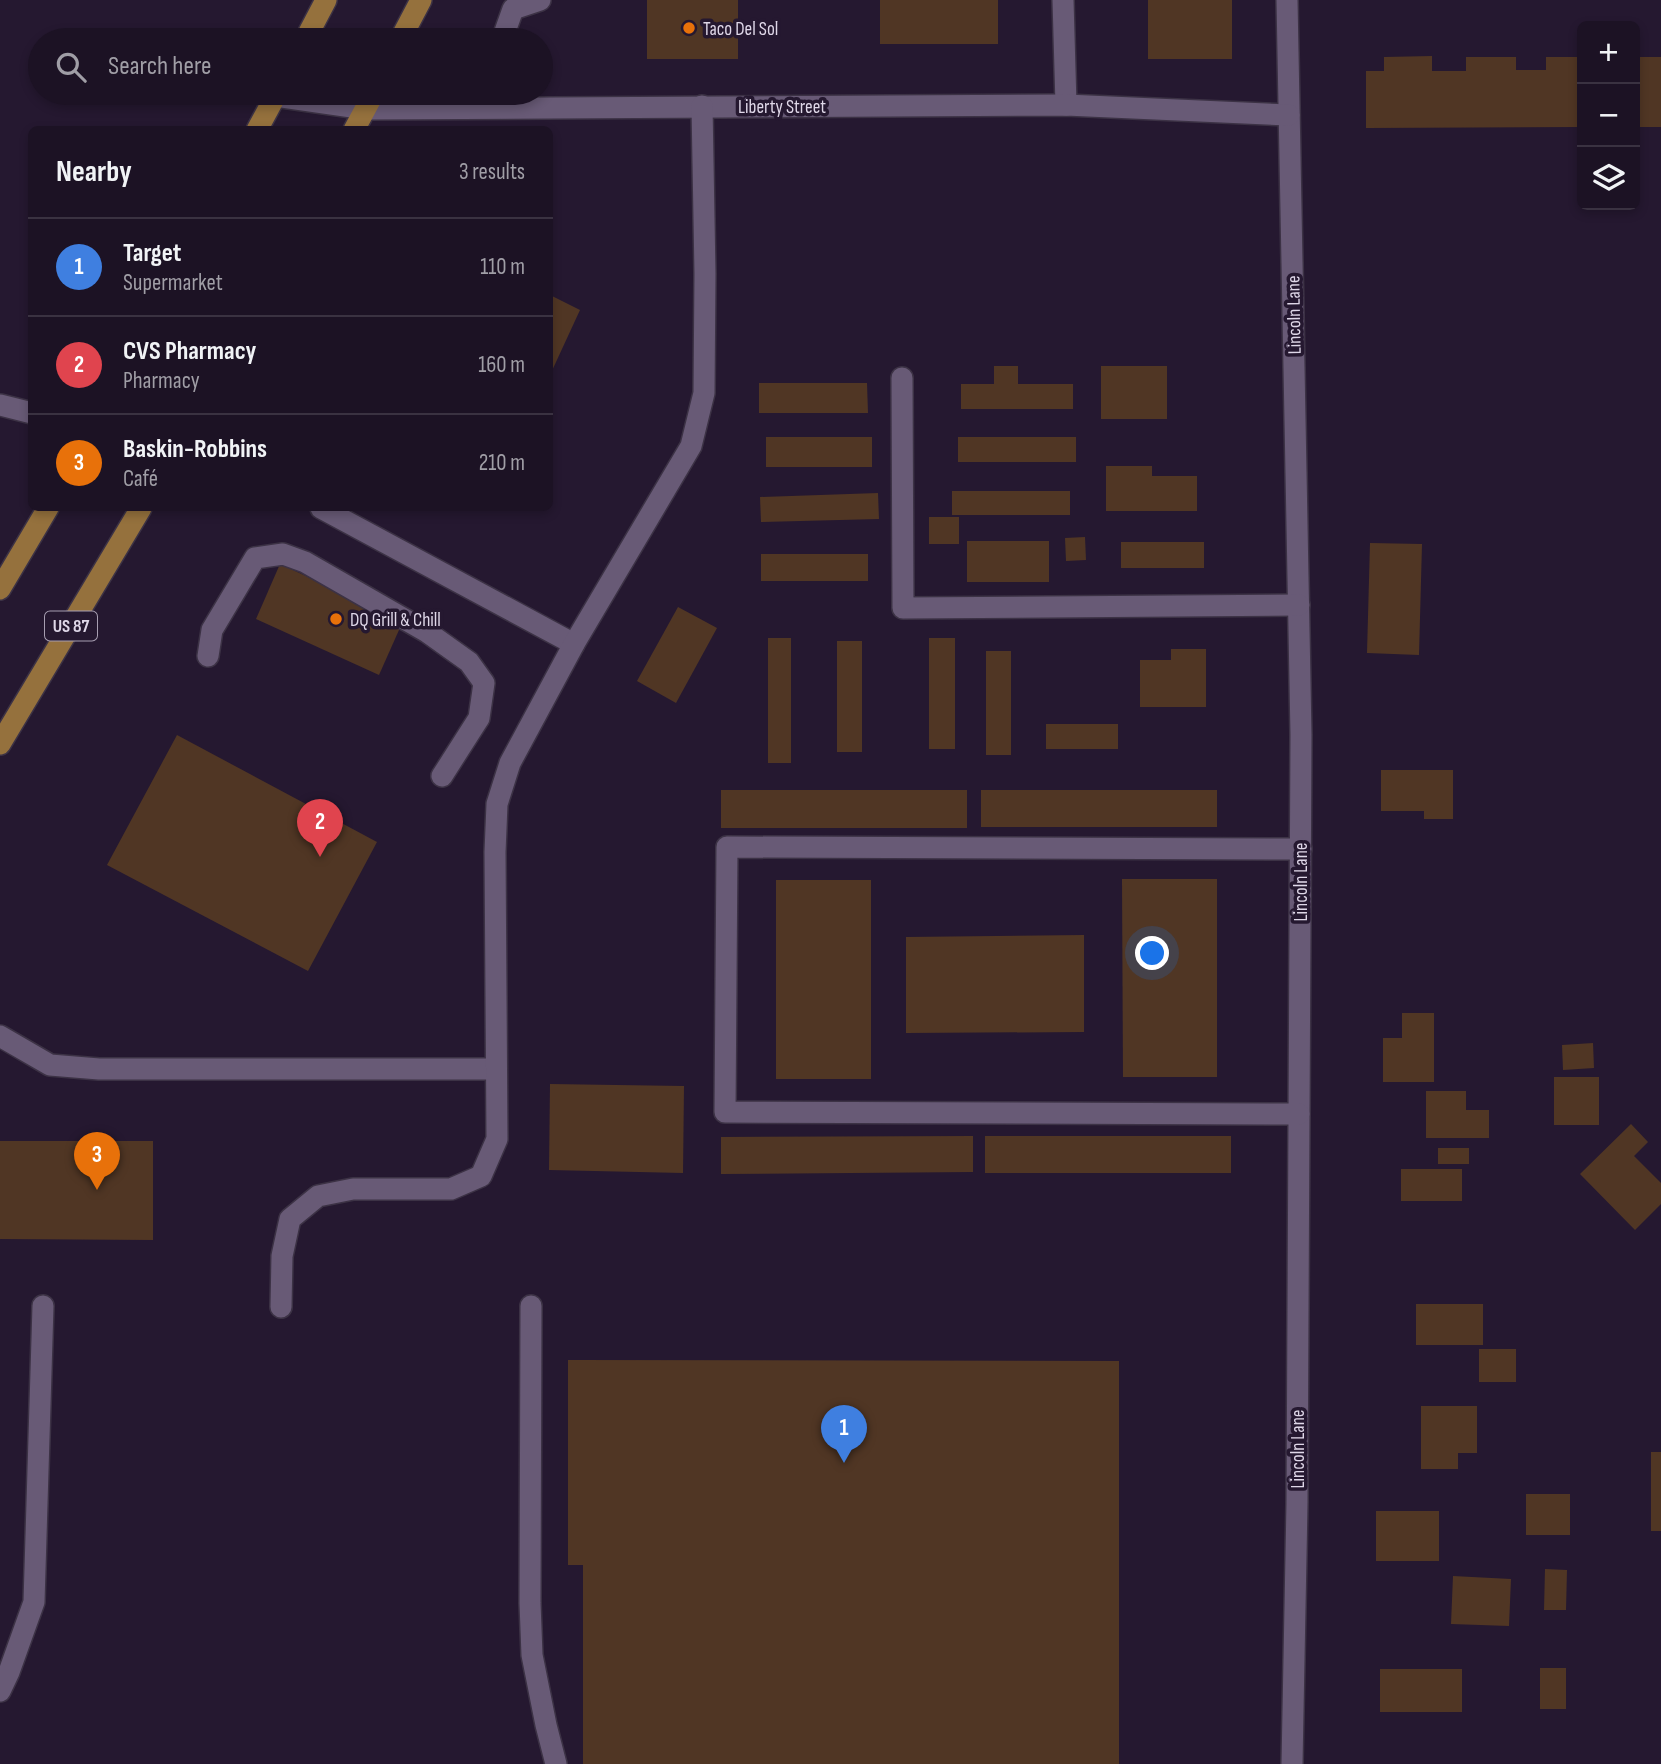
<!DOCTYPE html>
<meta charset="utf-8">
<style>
:root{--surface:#1c1224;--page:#292031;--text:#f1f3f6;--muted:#a09ea6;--line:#3a3241;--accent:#7c3aed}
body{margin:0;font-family:"Sofia Sans Condensed",sans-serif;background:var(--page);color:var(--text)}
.controls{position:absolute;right:21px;top:21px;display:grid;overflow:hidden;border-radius:10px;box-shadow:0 4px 10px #0003}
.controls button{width:63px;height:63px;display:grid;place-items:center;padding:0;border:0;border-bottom:2px solid var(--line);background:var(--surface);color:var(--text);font:35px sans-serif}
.you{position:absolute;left:1153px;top:954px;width:24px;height:24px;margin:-18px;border:5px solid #fff;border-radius:50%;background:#1a73e8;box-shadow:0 0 0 10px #1a73e833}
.badge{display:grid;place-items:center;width:46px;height:46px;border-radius:50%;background:var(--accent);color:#fff;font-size:23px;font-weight:700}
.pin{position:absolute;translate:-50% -58px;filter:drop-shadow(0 2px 4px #0008)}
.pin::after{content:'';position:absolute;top:37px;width:24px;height:21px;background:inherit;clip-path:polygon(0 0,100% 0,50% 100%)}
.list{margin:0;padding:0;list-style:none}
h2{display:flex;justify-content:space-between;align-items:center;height:91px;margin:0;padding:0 28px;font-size:30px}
h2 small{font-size:23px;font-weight:400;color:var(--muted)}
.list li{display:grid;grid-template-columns:46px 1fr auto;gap:21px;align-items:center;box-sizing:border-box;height:98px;padding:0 28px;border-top:2px solid var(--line)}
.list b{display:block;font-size:26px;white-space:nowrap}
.list p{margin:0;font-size:23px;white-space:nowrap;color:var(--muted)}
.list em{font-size:23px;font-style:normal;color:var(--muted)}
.icon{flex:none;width:38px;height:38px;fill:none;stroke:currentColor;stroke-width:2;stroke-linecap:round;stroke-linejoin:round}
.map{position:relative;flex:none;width:1661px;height:1764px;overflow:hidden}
.search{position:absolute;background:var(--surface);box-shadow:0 4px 10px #0003;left:28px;top:28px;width:525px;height:77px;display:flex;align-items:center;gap:18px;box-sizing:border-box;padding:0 24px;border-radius:38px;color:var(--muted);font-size:26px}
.panel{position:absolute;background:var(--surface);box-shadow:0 4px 10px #0003;left:28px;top:126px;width:525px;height:385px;border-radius:10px}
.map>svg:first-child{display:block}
.building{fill:#503624}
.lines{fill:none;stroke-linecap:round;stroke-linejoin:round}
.minor-casing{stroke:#3c3245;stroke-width:24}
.major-casing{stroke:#3c3245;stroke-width:24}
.minor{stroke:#685a76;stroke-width:21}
.major{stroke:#95713d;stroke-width:21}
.food-dot{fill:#e8710a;stroke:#251830;stroke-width:2.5}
.labels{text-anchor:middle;stroke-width:7;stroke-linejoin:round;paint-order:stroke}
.shield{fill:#251830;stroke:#a79eb1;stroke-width:2}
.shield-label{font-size:18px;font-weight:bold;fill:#dfd7e8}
.poi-label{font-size:19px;fill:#dfd7e8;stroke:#251830;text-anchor:start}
.street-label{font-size:19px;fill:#dfd7e8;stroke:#251830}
</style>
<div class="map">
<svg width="1661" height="1764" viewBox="0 0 1661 1764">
<rect width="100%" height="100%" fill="#251830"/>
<g class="building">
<rect x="647" y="0" width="91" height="59"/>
<rect x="880" y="0" width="118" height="44"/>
<rect x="1148" y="0" width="84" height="59"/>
<path d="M1432,56V71H1466V57H1516V70H1546V57H1582V127L1366,128V71H1384V57Z"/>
<rect x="1635" y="57" width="26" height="70"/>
<path d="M550,295L580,310L550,375Z"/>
<path d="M994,366H1018V384H1073V409H961V384H994Z"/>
<rect x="1101" y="366" width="66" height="53"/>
<path d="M759,383H867L868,413H759Z"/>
<rect x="766" y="437" width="106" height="30"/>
<rect x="958" y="437" width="118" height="25"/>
<path d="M1106,466H1152V476H1197V511H1106Z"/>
<rect x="952" y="491" width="118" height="24"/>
<path d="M878,493L879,519L761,522L760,497Z"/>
<rect x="929" y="517" width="30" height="27"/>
<path d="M1085,537L1086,560L1066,561L1065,538Z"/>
<rect x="967" y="541" width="82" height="41"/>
<rect x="1121" y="542" width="83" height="26"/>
<path d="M1370,543L1422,544L1419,655L1367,653Z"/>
<rect x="761" y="554" width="107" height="27"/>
<path d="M280,564L403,621L379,675L256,619Z"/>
<path d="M678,607L717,628L676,703L637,681Z"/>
<rect x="768" y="638" width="23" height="125"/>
<rect x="929" y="638" width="26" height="111"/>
<rect x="837" y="641" width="25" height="111"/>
<path d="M1171,649H1206V707H1140V660H1171Z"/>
<rect x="986" y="651" width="25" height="104"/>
<rect x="1046" y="724" width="72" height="25"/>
<path d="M177,735L377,842L308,971L107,865Z"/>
<path d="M1381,770H1453V819H1424V811H1381Z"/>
<rect x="721" y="790" width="246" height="38"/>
<rect x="981" y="790" width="236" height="37"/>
<path d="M1122,879H1217V1077H1123Z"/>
<rect x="776" y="880" width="95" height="199"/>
<path d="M1084,935V1032L906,1033V937Z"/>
<path d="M1402,1013H1434V1082H1383V1038H1402Z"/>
<path d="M1593,1043L1594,1068L1563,1070L1562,1045Z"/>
<rect x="1554" y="1077" width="45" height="48"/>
<path d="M550,1084L684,1086L683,1173L549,1170Z"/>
<path d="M1426,1091H1466V1110H1489V1138H1426Z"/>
<path d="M1631,1124L1648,1142L1634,1156L1661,1183V1204L1635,1230L1580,1174Z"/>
<path d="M973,1136V1172L721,1174V1137Z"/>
<rect x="985" y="1136" width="246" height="37"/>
<path d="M0,1141H153V1240L0,1239Z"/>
<rect x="1438" y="1148" width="31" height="16"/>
<rect x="1401" y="1169" width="61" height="32"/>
<rect x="1416" y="1304" width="67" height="41"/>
<rect x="1479" y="1349" width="37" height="33"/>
<path d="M568,1360L1119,1361V1764H583V1565H568Z"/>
<path d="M1421,1406H1477V1453H1458V1469H1421Z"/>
<rect x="1651" y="1452" width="10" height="79"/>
<rect x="1526" y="1494" width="44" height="41"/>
<rect x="1376" y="1511" width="63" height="50"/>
<path d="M1545,1569L1567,1570L1566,1610H1544Z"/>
<path d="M1453,1576L1511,1579L1509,1626L1451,1624Z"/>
<rect x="1540" y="1668" width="26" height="41"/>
<rect x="1380" y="1669" width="82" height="43"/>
</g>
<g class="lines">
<defs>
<g id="minor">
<path d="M1063,0L1066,105"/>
<path d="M1287,0L1301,735L1297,1503L1292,1764"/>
<path d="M502,40L513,9L540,0"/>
<path d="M275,96L366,109L1066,105L1289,115"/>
<path d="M902,378L903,608L1299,605"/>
<path d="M0,405L32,413"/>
<path d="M321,508L574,644"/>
<path d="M208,656L212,630L255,558L283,554L305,562L427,632L469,662L484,683L479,718L442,776"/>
<path d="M0,1036L50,1065L99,1069H496"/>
<path d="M1299,1114L725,1112L727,847L1301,849"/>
<path d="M531,1306L530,1603L532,1655L546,1725L556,1764"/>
<path d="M281,1307L282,1256L290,1219L318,1196L353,1189H451L481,1176L497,1139L495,852L497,804L510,763L574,644L691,446L704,393L705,274L702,106"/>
<path d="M0,1691L9,1672L34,1602L43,1306"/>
</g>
<g id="major">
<path d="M305,40L326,0"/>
<path d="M400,40L421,0"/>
<path d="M257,130L277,93"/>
<path d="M354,130L374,93"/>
<path d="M0,589L48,508"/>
<path d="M0,744L141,508"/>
</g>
</defs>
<use href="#minor" class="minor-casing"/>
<use href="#major" class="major-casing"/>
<use href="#minor" class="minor"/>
<use href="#major" class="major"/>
</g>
<g class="food-dot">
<circle cx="689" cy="28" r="7"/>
<circle cx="336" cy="619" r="7"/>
</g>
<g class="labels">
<rect class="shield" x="45" y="611.5" width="52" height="29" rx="5"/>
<g class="shield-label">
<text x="71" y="632">US 87</text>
</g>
<g class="poi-label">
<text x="703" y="35">Taco Del Sol</text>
<text x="350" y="626">DQ Grill &amp; Chill</text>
</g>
<g class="street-label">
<text x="782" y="113">Liberty Street</text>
<text transform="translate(1293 315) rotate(-91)" y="7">Lincoln Lane</text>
<text transform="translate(1300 882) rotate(-90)" y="7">Lincoln Lane</text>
<text transform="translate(1297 1449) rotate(-90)" y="7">Lincoln Lane</text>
</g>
</g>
</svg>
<div class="controls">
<button>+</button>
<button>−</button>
<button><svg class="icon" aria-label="layers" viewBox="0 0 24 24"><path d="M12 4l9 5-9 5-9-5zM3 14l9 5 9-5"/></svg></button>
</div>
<div class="you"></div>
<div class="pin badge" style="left:844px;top:1463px;background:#3f7fe0">1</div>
<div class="pin badge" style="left:320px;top:857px;background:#e0444e">2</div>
<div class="pin badge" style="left:97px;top:1190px;background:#e8710a">3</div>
<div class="search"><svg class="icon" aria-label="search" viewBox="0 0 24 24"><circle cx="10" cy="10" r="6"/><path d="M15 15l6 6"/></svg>Search here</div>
<section class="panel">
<h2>Nearby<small>3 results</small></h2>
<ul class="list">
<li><span class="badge" style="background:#3f7fe0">1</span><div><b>Target</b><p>Supermarket</p></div><em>110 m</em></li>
<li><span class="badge" style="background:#e0444e">2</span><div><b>CVS Pharmacy</b><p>Pharmacy</p></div><em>160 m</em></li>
<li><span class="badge" style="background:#e8710a">3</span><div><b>Baskin-Robbins</b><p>Café</p></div><em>210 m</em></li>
</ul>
</section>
</div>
